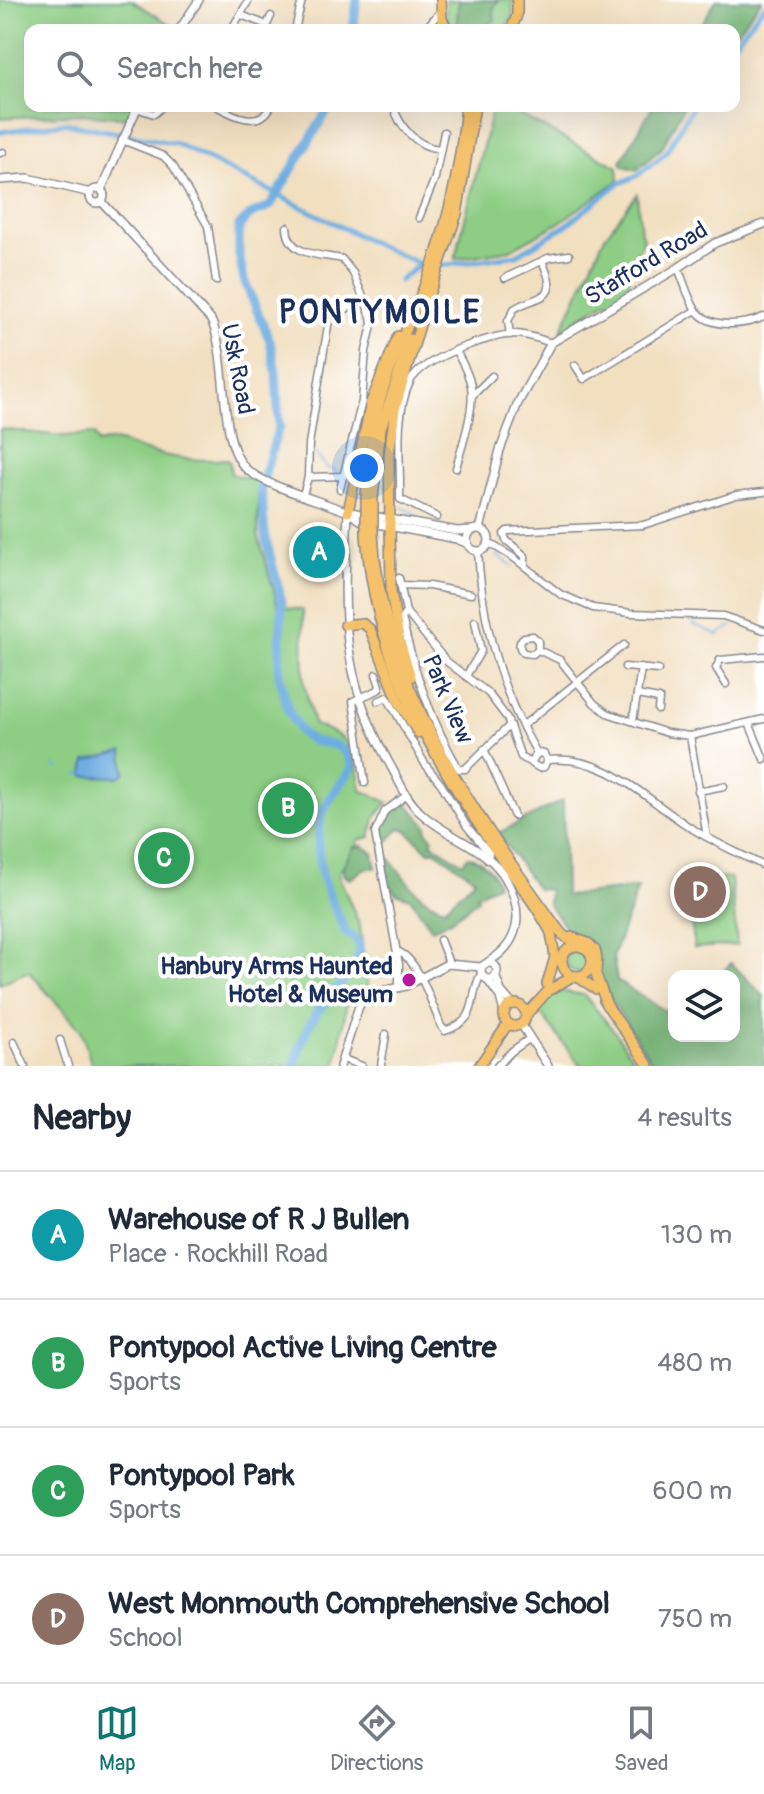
<!DOCTYPE html>
<meta charset="utf-8">
<style>
:root{--surface:#fff;--page:#f2f2f3;--text:#1f2937;--muted:#747a83;--line:#e0e1e3;--accent:#0f766e}
body{margin:0;font-family:Pangolin,sans-serif;background:var(--page);color:var(--text)}
.controls{position:absolute;right:24px;bottom:24px;display:grid;overflow:hidden;border-radius:16px;box-shadow:0 8px 32px #0002}
.controls button{width:72px;height:72px;display:grid;place-items:center;padding:0;border:0;border-bottom:2px solid var(--line);background:var(--surface);color:var(--text);font:40px sans-serif}
.you{position:absolute;left:364px;top:468px;width:28px;height:28px;margin:-20px;border:6px solid #fff;border-radius:50%;background:#1a73e8;box-shadow:0 0 0 12px #1a73e833}
.badge{display:grid;place-items:center;width:52px;height:52px;border-radius:50%;background:var(--accent);color:#fff;font-size:26px;font-weight:700}
.pin{position:absolute;translate:-50% -50%;border:4px solid #fff;box-shadow:0 2px 8px #0006}
.list{margin:0;padding:0;list-style:none}
h2{display:flex;justify-content:space-between;align-items:center;height:104px;margin:0;padding:0 32px;font-size:34px}
h2 small{font-size:26px;font-weight:400;color:var(--muted)}
.list li{display:grid;grid-template-columns:52px 1fr auto;gap:24px;align-items:center;box-sizing:border-box;height:128px;padding:0 32px;border-top:2px solid var(--line)}
.list b{display:block;font-size:30px;white-space:nowrap}
.list p{margin:0;font-size:26px;white-space:nowrap;color:var(--muted)}
.list em{font-size:26px;font-style:normal;color:var(--muted)}
.icon{flex:none;width:44px;height:44px;fill:none;stroke:currentColor;stroke-width:2;stroke-linecap:round;stroke-linejoin:round}
.map{position:relative;flex:none;width:764px;height:1066px;overflow:hidden}
.search{position:absolute;background:var(--surface);box-shadow:0 8px 32px #0002;left:24px;right:24px;top:24px;height:88px;display:flex;align-items:center;gap:20px;box-sizing:border-box;padding:0 28px;border-radius:16px;color:var(--muted);font-size:30px}
.sheet{height:616px;background:var(--surface)}
nav{display:flex;justify-content:space-around;align-items:center;box-sizing:border-box;height:112px;border-top:2px solid var(--line);background:var(--surface);font-size:22px;color:var(--muted)}
nav a{display:grid;justify-items:center;gap:4px}
nav .on{color:var(--accent)}
.map>svg:first-child{display:block}
.green{fill:#8dcd84;stroke:#547e71;stroke-width:2}
.forest{fill:#72b072;stroke:#467068;stroke-width:2}
.water{fill:#6eade1;stroke:#446ea0;stroke-width:2}
.lines{fill:none;stroke-linecap:round;stroke-linejoin:round}
.stream{stroke:#6eade1;stroke-width:2}
.canal{stroke:#6eade1;stroke-width:5}
.river{stroke:#6eade1;stroke-width:9}
.minor-casing{stroke:#86878f;stroke-width:9}
.tertiary-casing{stroke:#86878f;stroke-width:10}
.primary-casing{stroke:#86878f;stroke-width:12}
.trunk-casing{stroke:#86878f;stroke-width:12}
.minor{stroke:#fff;stroke-width:6}
.tertiary{stroke:#fff;stroke-width:7}
.primary{stroke:#f5c16b;stroke-width:9}
.trunk{stroke:#f5c16b;stroke-width:9}
.primary-bridge-casing{stroke:#86878f;stroke-width:12;stroke-linecap:butt}
.primary-bridge{stroke:#f5c16b;stroke-width:9}
.poi-dot{fill:#b5179e;stroke:#fff;stroke-width:3}
.labels{text-anchor:middle;stroke-width:8;stroke-linejoin:round;paint-order:stroke}
.street-label{font-size:24px;fill:#1b2f5e;stroke:#fff}
.poi-label{font-size:24px;font-weight:bold;fill:#1b2f5e;stroke:#fff;text-anchor:end}
.district-label{font-size:32px;font-weight:bold;letter-spacing:2px;fill:#1b2f5e;stroke:#fff}
</style>
<div class="map">
<svg width="764" height="1066" viewBox="0 0 764 1066">
<rect width="100%" height="100%" fill="#fff"/>
<filter id="ink" filterUnits="userSpaceOnUse"><feTurbulence type="fractalNoise" baseFrequency=".0125" numOctaves="2"/><feDisplacementMap in="SourceGraphic" scale="16" xChannelSelector="R" yChannelSelector="G"/><feConvolveMatrix kernelMatrix="1 2 1 2 8 2 1 2 1" color-interpolation-filters="sRGB"/></filter>
<filter id="wash" filterUnits="userSpaceOnUse"><feTurbulence type="fractalNoise" baseFrequency=".006" numOctaves="4" result="noise"/><feDisplacementMap in="SourceGraphic" scale="32" xChannelSelector="R" yChannelSelector="G"/><feGaussianBlur stdDeviation="1.8" result="paint"/><feColorMatrix in="noise" values="0 0 0 0 0 0 0 0 0 0 0 0 0 0 0 0 0 1.4 0 .05"/><feComposite in="paint" operator="in"/></filter>
<g filter="url(#wash)">
<rect width="100%" height="100%" fill="#f1dfc0"/>
<g class="green">
<path d="M0,0H131L176,28L30,30V106H133L127,118L83,114L0,118Z"/>
<path d="M446,0H512L513,14L505,30H454L446,17Z"/>
<path d="M493,106H503L618,167L619,180L557,224L510,250L455,259Z"/>
<path d="M637,194L641,234L644,240C633,259 628,270 629,292L612,301L605,302L574,321L572,326L561,331L605,236Z"/>
<path d="M0,429L63,436L94,434L98,443C117,437 127,446 146,451C172,458 199,462 227,459L230,463L231,474L258,481V535L278,606L303,610L304,683L314,725C353,736 356,752 361,790L388,802L376,816L370,837L358,840L359,846L354,847L338,874L360,926L368,990L347,1001L336,1066H92L81,1030L30,973L26,972L0,984Z"/>
<path d="M731,878L737,945L694,948L688,881Z"/>
<circle cx="578" cy="960" r="12"/>
<path d="M560,991L584,995L615,1032L638,1066H581L536,1008Z"/>
</g>
<g class="forest">
<path d="M459,0H499L493,8L495,20C484,28 472,30 459,25L457,21Z"/>
<path d="M716,0H762L734,35V30H698Z"/>
<path d="M653,106H684L662,148L637,170L623,166L621,161Z"/>
<path d="M563,800L565,896L638,888L613,956L617,981L674,1016V1036H734V976H720L731,963L764,996V1066H654L597,978L596,953L565,927L548,904L549,890L537,889L498,833Z"/>
<path d="M402,802L407,803L427,826V831L433,839L431,843L463,863L468,856C481,859 495,872 497,885L476,895L478,899C463,911 451,922 432,929L410,898L395,893L390,886L382,849L386,847L387,855C403,875 418,902 445,908L475,879L434,850L429,852L406,830L400,828L388,841L381,840L380,827L394,806Z"/>
<path d="M363,846L373,853L376,868H365L350,879L344,876L342,868L354,847Z"/>
</g>
<path class="water" d="M123,751L125,773L118,777L84,776L86,761Z"/>
<g class="lines">
<g class="stream">
<path d="M279,426L284,428"/>
<path d="M315,453L326,467L337,471"/>
<path d="M402,507L420,517"/>
<path d="M496,555L513,566"/>
<path d="M693,624L718,635L732,626"/>
<path d="M54,765L59,769"/>
<path d="M78,774H84"/>
</g>
<g class="canal">
<path d="M734,43L764,6"/>
<path d="M0,132L65,123L177,144L377,245L420,264L448,265L517,255L565,226L618,184L638,175L665,154L693,106"/>
<path d="M399,281L419,265"/>
</g>
<g class="river">
<path d="M353,30L357,0"/>
<path d="M294,1066C299,1046 305,1031 316,1014C327,998 384,946 347,934C328,896 310,859 322,815C327,799 343,782 352,768L346,752L335,745L313,741L301,733L288,710L279,674L282,602L265,535L261,487L279,426L276,371L270,341L244,280L239,254V226L250,215L270,206L330,106"/>
</g>
</g>
</g>
<g filter="url(#ink)">
<g class="lines">
<defs>
<g id="minor">
<path d="M241,15L267,25L271,16"/>
<path d="M231,30L249,0"/>
<path d="M295,30L302,0"/>
<path d="M424,30L440,12"/>
<path d="M216,106C234,116 260,129 271,106"/>
<path d="M393,106C400,127 416,147 440,149"/>
<path d="M136,108L154,114L163,106"/>
<path d="M122,140L163,156L173,166L208,226L216,281"/>
<path d="M0,153L3,152"/>
<path d="M419,218L435,178L444,132"/>
<path d="M287,227C288,257 320,254 342,259L353,273L371,316L372,325L366,351L362,401L340,489"/>
<path d="M678,268C684,281 688,299 696,310C711,330 745,325 764,317"/>
<path d="M505,278L548,258L569,255"/>
<path d="M510,335L508,321L514,309C537,294 562,303 542,261"/>
<path d="M456,351C462,362 469,374 471,386C475,409 462,446 456,468"/>
<path d="M575,365L584,379L696,310"/>
<path d="M472,396L492,376"/>
<path d="M308,477L344,476"/>
<path d="M303,495L308,477L309,444L329,319L365,298"/>
<path d="M437,517L400,499C401,462 394,415 410,382C422,358 489,335 515,334C527,334 540,339 551,343"/>
<path d="M489,543L514,558L560,594L593,608L631,613L723,616L764,630"/>
<path d="M478,551C482,623 500,691 537,753"/>
<path d="M525,566V556L506,540L504,534L507,531L643,525L736,495L764,492"/>
<path d="M399,578L406,612L402,618C414,672 431,721 459,769H465L510,725"/>
<path d="M400,585L429,586L471,594"/>
<path d="M406,612L446,661L488,693L507,718L521,757L539,768L544,767L547,760L544,754L537,753L532,762"/>
<path d="M538,650V641L533,636L524,637C518,642 518,648 524,653L533,654L538,650L560,660L594,703L607,713L667,733L690,736L764,719"/>
<path d="M625,667L658,670"/>
<path d="M466,676L481,651L475,621"/>
<path d="M726,684L716,668L720,660L764,656"/>
<path d="M637,695L659,699L658,710"/>
<path d="M378,701L387,697L425,764L441,784L466,825L489,853L488,860"/>
<path d="M633,721L641,668"/>
<path d="M749,723L764,759"/>
<path d="M522,726L624,645"/>
<path d="M690,736L707,837"/>
<path d="M484,749L514,816"/>
<path d="M547,760C606,754 643,797 688,826C712,842 739,853 764,866"/>
<path d="M365,783L353,701L378,690L380,686L376,674"/>
<path d="M698,791L724,786"/>
<path d="M440,940L449,963"/>
<path d="M397,951C419,959 432,1005 441,1026L445,1031C482,1018 467,1000 481,974"/>
<path d="M399,988V964L375,833L385,811L407,795"/>
<path d="M60,1040L68,1066"/>
<path d="M14,1042L25,1066"/>
<path d="M343,1059L362,1066"/>
<path d="M381,1066L386,1034"/>
<path d="M497,1066L512,1051L529,1039"/>
</g>
<g id="tertiary">
<path d="M179,30L199,0"/>
<path d="M0,180L28,178L91,193"/>
<circle cx="97" cy="196" r="7"/>
<path d="M101,190L138,106"/>
<path d="M102,202L211,320C230,359 216,448 250,472C272,488 321,501 348,512L362,521L457,539L468,544"/>
<path d="M348,512C343,608 339,674 388,761C398,778 405,798 420,812C445,837 488,847 506,879C524,912 521,943 488,962"/>
<path d="M350,512L457,531L472,530"/>
<circle cx="478" cy="540" r="11"/>
<path d="M480,529L500,450L518,403L551,343L678,268L715,243L764,224"/>
<circle cx="489" cy="971" r="8"/>
<path d="M495,975L501,991L513,1005"/>
<path d="M487,979L500,997L504,1012"/>
<path d="M521,1024L548,1066"/>
<path d="M340,1066L359,1006L369,994L406,986L447,964L481,967"/>
</g>
<g id="primary">
<path d="M431,289L457,214L475,106"/>
<path d="M366,498C368,463 372,427 382,394C396,347 420,303 435,257C452,207 461,158 466,106"/>
<path d="M373,498L381,428L410,339"/>
<path d="M348,512L371,402L398,336"/>
<path d="M373,533C380,685 475,814 561,933L575,945"/>
<path d="M366,535C375,656 424,743 490,842C510,873 535,901 551,933L555,957L547,984"/>
<path d="M345,625L362,623L370,629L399,702L418,733"/>
<path d="M411,677L399,639L391,591L389,455L395,409L432,285"/>
<path d="M571,937L588,943L595,950L597,959L596,974L607,1006"/>
<circle cx="577" cy="961" r="15"/>
<path d="M576,976L596,989"/>
<path d="M604,1001L649,1066"/>
<circle cx="515" cy="1015" r="11"/>
<path d="M526,1015L548,991L573,976"/>
<path d="M479,1066L508,1024"/>
</g>
<g id="trunk">
<path d="M441,0L442,19L448,30"/>
<path d="M511,30L517,15V0"/>
</g>
</defs>
<use href="#minor" class="minor-casing"/>
<use href="#tertiary" class="tertiary-casing"/>
<use href="#primary" class="primary-casing"/>
<use href="#trunk" class="trunk-casing"/>
<use href="#minor" class="minor"/>
<use href="#tertiary" class="tertiary"/>
<use href="#primary" class="primary"/>
<use href="#trunk" class="trunk"/>
<defs>
<g id="primary-bridge">
<path d="M373,533V498"/>
<path d="M366,535V498"/>
</g>
</defs>
<use href="#primary-bridge" class="primary-bridge-casing"/>
<use href="#primary-bridge" class="primary-bridge"/>
</g>
</g>
<circle class="poi-dot" cx="409" cy="980" r="8"/>
<g class="labels">
<g class="street-label">
<text transform="translate(646 263) rotate(-31)" y="8">Stafford Road</text>
<text transform="translate(238 369) rotate(79)" y="8">Usk Road</text>
<text transform="translate(448 699) rotate(67)" y="8">Park View</text>
</g>
<g class="poi-label">
<text x="393" y="974">Hanbury Arms Haunted<tspan x="393" dy="28">Hotel &amp; Museum</tspan></text>
</g>
<g class="district-label">
<text x="380" y="323">PONTYMOILE</text>
</g>
</g>
</svg>
<div class="controls">
<button><svg class="icon" aria-label="layers" viewBox="0 0 24 24"><path d="M12 4l9 5-9 5-9-5zM3 14l9 5 9-5"/></svg></button>
</div>
<div class="you"></div>
<div class="pin badge" style="left:319px;top:552px;background:#0f9aa8">A</div>
<div class="pin badge" style="left:288px;top:808px;background:#2e9e5b">B</div>
<div class="pin badge" style="left:164px;top:858px;background:#2e9e5b">C</div>
<div class="pin badge" style="left:700px;top:892px;background:#8d6e63">D</div>
<div class="search"><svg class="icon" aria-label="search" viewBox="0 0 24 24"><circle cx="10" cy="10" r="6"/><path d="M15 15l6 6"/></svg>Search here</div>
</div>
<section class="sheet">
<h2>Nearby<small>4 results</small></h2>
<ul class="list">
<li><span class="badge" style="background:#0f9aa8">A</span><div><b>Warehouse of R J Bullen</b><p>Place · Rockhill Road</p></div><em>130 m</em></li>
<li><span class="badge" style="background:#2e9e5b">B</span><div><b>Pontypool Active Living Centre</b><p>Sports</p></div><em>480 m</em></li>
<li><span class="badge" style="background:#2e9e5b">C</span><div><b>Pontypool Park</b><p>Sports</p></div><em>600 m</em></li>
<li><span class="badge" style="background:#8d6e63">D</span><div><b>West Monmouth Comprehensive School</b><p>School</p></div><em>750 m</em></li>
</ul>
</section>
<nav>
<a class="on"><svg class="icon" aria-label="map" viewBox="0 0 24 24"><path d="M3 6l6-2 6 2 6-2v14l-6 2-6-2-6 2zM9 4v14M15 6v14"/></svg>Map</a>
<a><svg class="icon" aria-label="directions" viewBox="0 0 24 24"><path d="M12 3l9 9-9 9-9-9zM9 14v-3h6M13 9l2 2-2 2"/></svg>Directions</a>
<a><svg class="icon" aria-label="saved" viewBox="0 0 24 24"><path d="M7 4h10v16l-5-4-5 4z"/></svg>Saved</a>
</nav>
